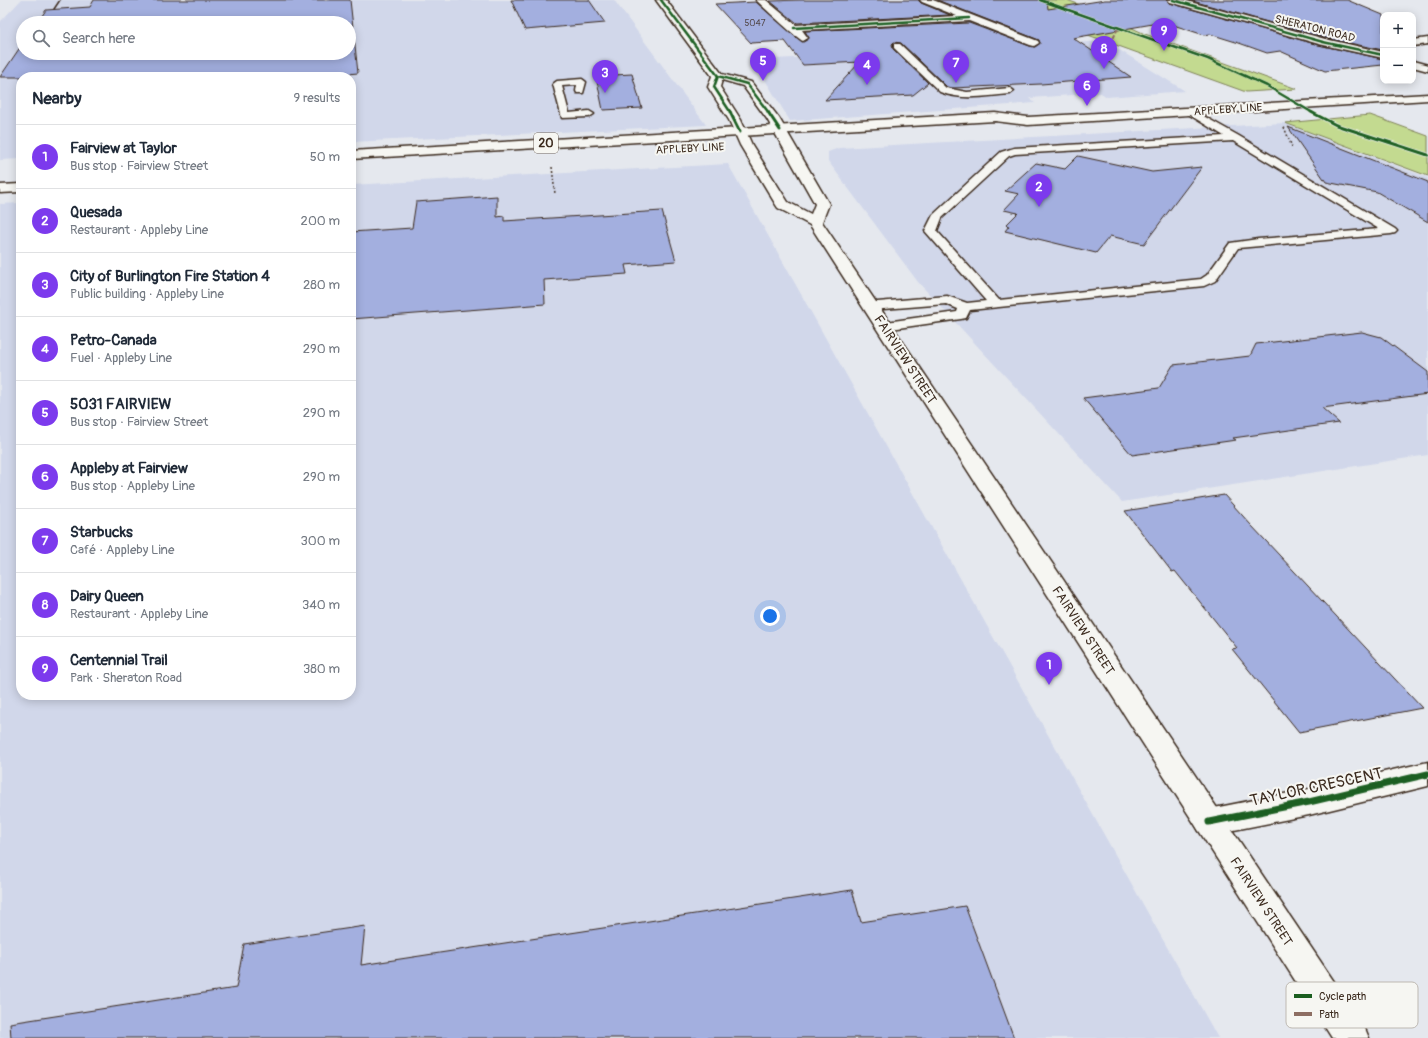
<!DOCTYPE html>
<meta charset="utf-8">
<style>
:root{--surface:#fff;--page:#f6f6f7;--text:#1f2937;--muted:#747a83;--line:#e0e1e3;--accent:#7c3aed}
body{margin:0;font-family:Pangolin,sans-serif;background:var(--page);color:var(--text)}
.controls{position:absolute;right:12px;top:12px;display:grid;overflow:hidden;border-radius:8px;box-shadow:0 2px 10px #0003}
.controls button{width:36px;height:36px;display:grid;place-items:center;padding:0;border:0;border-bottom:1px solid var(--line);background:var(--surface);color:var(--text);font:20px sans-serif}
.you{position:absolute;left:770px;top:616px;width:14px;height:14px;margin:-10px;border:3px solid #fff;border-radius:50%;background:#1a73e8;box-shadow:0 0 0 6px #1a73e833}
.badge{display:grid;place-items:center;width:26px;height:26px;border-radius:50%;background:var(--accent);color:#fff;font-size:13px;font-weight:700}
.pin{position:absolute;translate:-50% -33px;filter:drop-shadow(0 1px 2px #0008)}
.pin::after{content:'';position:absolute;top:21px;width:14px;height:12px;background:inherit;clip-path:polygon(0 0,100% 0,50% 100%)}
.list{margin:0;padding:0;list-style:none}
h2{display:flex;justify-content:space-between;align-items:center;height:52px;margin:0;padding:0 16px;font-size:17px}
h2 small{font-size:13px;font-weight:400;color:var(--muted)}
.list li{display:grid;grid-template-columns:26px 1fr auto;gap:12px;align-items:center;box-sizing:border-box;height:64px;padding:0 16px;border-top:1px solid var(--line)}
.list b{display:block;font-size:15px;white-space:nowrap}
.list p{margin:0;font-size:13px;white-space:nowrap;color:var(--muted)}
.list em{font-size:13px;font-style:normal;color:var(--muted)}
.icon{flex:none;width:22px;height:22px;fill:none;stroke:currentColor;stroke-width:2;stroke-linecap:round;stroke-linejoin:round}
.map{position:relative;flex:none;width:1428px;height:1038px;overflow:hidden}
.search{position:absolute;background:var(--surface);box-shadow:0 2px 10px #0003;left:16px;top:16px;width:340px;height:44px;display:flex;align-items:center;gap:10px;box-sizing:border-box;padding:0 14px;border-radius:22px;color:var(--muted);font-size:15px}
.panel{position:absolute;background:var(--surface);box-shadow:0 2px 10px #0003;left:16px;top:72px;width:340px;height:628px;border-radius:16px}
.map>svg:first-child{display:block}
.built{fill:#d1d7ea;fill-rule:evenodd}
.green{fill:#c3da90;stroke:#7f8257}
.building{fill:#a3afdf;stroke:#3b2a1e}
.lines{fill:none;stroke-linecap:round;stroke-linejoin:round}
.lane-casing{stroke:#3b2a1e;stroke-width:3}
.street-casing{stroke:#3b2a1e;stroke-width:3}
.secondary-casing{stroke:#3b2a1e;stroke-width:3}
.primary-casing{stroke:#3b2a1e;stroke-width:3}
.path{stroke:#3b2a1e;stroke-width:1.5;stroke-dasharray:2 2;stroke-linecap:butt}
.lane{fill:#f6f6f2;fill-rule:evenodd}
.street{fill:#f6f6f2;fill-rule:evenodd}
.secondary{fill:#f6f6f2;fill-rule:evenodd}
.primary{fill:#f6f6f2;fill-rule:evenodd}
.rail{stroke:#3b2a1e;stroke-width:1.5}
.quiet{stroke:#8d6e63;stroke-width:2;stroke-dasharray:4 2;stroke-linecap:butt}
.cycleway-far2-casing{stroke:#f6f6f2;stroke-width:3.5}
.cycleway-far1-casing{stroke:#f6f6f2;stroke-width:4.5}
.cycleway-casing{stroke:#f6f6f2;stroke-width:10}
.cycleway-far2{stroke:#1b5e20;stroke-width:2.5}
.cycleway-far1{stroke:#1b5e20;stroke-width:3}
.cycleway{stroke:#1b5e20;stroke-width:7}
.labels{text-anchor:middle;stroke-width:4;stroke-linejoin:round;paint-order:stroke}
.far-number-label{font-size:9px;fill:#554b4e}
.far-street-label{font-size:11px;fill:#3b2a1e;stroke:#f6f6f2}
.shield{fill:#f6f6f2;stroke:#73675e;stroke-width:1}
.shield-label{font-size:12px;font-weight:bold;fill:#3b2a1e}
.street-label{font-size:13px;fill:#3b2a1e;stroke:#f6f6f2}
.near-street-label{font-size:16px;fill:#3b2a1e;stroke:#f6f6f2}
.key{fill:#f6f6f2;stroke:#beb9b2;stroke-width:1}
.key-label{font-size:11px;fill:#3b2a1e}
</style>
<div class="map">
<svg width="1428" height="1038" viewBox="0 0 1428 1038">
<rect width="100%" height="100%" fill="#e5e8ee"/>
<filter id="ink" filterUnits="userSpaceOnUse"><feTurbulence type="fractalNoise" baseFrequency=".025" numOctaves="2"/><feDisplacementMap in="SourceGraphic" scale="8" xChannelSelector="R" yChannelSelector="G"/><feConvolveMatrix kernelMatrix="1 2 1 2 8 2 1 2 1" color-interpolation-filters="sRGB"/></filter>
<g filter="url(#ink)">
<g class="built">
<path d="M21,0H614L706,125L351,142V77H21V159L0,160V22ZM23,23H349V53H23Z"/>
<path d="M1105,41L1185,91L1107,97L1101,93L1029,98L1035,103L790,121L753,60L898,53Z"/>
<path d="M1285,123L1428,178V455L1122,502L918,282L828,161V152L839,148Z"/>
<path d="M728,164L1218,1038H0V204L21,203V695H351V185Z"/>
</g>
<g class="green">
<path d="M991,0H1067L1089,8L1145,34L1297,89L1246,92Z"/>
<path d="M1370,115L1428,136V176L1285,123Z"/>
</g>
<g class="building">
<path d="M94,0H350L358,73L316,77H0L23,43V53H349V23H37L46,10L90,7Z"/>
<path d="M511,0H589L605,23L525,30Z"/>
<path d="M800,0H918L921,3L950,15L797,23L770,1Z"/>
<path d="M937,0H1047L1048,9L1105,0H1166L1170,3L1319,45L1383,59V65L1325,71L1280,51L1267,53L1239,43L1210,34L1204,35L1164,22L1073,38L1131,77L1041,84L952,88L947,87L942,82L901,43L894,42L892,44L893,49L928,83L913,95L825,100L860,62L803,65L785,41L751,43L715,4L756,2L802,42L809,38L805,31L969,23L1030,46L1035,47L1040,43L1039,40Z"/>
<path d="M1189,0H1347L1383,15V50L1325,38Z"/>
<path d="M632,74L642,108L603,110L596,76Z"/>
<path d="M1288,127L1428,182V222L1377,192L1326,182Z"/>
<path d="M1078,156L1152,172L1202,167L1144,244L1110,236L1096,253L1005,231L1009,226L1006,225L1018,213L1004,210L1019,194L1005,191L1036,163L1065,169Z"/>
<path d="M497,196V217L504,216V221L662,211L676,261L625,265L627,274L544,280L545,304L351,319V232L412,228L416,202Z"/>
<path d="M1362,332L1381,337L1428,372V394L1322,408L1339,423L1233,438L1236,440L1132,455L1083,398L1159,388L1173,365L1250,356L1256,344Z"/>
<path d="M1224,495L1251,525L1422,708L1299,732L1232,649L1237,648L1175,571L1172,572L1125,511Z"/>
<path d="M852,890L861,922L965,906L1014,1038H11L10,1023L236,988L244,944L365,926L361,965Z"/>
</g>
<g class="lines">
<defs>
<g id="lane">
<path d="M894,44H900L946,88L967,92L1010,88L1014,91L1010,94C986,96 963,101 940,92L894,48Z"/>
<path d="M582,79L586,82L583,93H577L576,91L577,85L562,86L569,113L589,111L594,114L589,117L562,118L553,84L557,81Z"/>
<path d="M1191,109L1239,136L1395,229L1397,231L1395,233L1391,234L1238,248L1215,281L1204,286L970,310L966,318L961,319L884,330L879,329L877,326L879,323L957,312L958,309L946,304L871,310L866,309L865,306L866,303L947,296L967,303L986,301L925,231L933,215L1001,152L1014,148L1224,136L1188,114L1186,112L1188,110ZM1233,141L1379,229L1258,239L1230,243L1207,275L1201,279L999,300L937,231L942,218L1009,156L1015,154Z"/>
</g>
<g id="street">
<path d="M756,0H766L796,25L957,16L922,2L920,0H933L1038,41L1039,43L1034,46L1030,45L969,21L802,30L808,38L803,41C799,40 761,5 756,0Z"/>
<path d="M1168,0H1183L1325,39L1383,52V58L1319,44L1170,2Z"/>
<path d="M1428,38V44L1413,46V40Z"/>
<path d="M1413,61L1428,65V71L1413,67Z"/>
<path d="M1428,762V786L1309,815L1209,835L1199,831L1194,822L1199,813L1209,809L1309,789Z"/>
</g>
<path id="secondary" d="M656,0H666L722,74L751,82L779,118L829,204L822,222L1364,1026L1369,1038H1332L810,225L778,208L776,205L740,145L729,120L708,87L712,76ZM722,80L743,86L767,119L815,204L811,214L788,202L752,145L741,120L720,87Z"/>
<g id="primary">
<path d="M1428,94V100L1028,125L995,121L351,159V151L995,113L1028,117Z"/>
<path d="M21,184V192L0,193V185Z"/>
</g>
</defs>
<use href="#lane" class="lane-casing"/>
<use href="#street" class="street-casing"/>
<use href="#secondary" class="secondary-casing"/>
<use href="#primary" class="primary-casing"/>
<g class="path">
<path d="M1284,127L1292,147"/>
<path d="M552,167L555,194"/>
</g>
<use href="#lane" class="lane"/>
<use href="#street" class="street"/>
<use href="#secondary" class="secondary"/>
<use href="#primary" class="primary"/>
<path class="rail" d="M54,9L60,0"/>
<path class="quiet" d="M1103,43L1113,39L1118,28"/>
<defs>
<g id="cycleway-far2">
<path d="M661,0L718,76L747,84L769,113"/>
<path d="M1040,0L1208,59L1267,86L1313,113"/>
<path d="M1173,0L1323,42L1383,55"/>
<path d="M794,28L969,18"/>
<path d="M718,76L714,87L731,113"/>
</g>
<g id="cycleway-far1">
<path d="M730,112L740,132"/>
<path d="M768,112L780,130"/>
<path d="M1311,112L1336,125L1428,155"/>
</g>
<path id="cycleway" d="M1209,822L1309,802L1428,774"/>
</defs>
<use href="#cycleway-far2" class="cycleway-far2-casing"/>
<use href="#cycleway-far1" class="cycleway-far1-casing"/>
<use href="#cycleway" class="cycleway-casing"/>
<use href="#cycleway-far2" class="cycleway-far2"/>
<use href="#cycleway-far1" class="cycleway-far1"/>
<use href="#cycleway" class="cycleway"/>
</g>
</g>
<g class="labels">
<g class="far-number-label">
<text x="755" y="26">5047</text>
</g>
<g class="far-street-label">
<text transform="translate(1315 28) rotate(14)" y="4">SHERATON ROAD</text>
<text transform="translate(1228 109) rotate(-4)" y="4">APPLEBY LINE</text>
<text transform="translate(690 148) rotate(-3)" y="4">APPLEBY LINE</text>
</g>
<rect class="shield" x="534" y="133" width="24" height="20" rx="3"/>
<g class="shield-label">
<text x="546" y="147">20</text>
</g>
<g class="street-label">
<text transform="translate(906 359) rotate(57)" y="5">FAIRVIEW STREET</text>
<text transform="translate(1084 630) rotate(57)" y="5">FAIRVIEW STREET</text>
<text transform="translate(1262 901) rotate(57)" y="5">FAIRVIEW STREET</text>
</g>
<g class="near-street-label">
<text transform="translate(1316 786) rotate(-12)" y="6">TAYLOR CRESCENT</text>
</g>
</g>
<rect x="1286" y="982" width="132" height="46" rx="6" class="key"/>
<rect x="1294" y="994" width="18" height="4" fill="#1b5e20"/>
<rect x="1294" y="1012" width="18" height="4" fill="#8d6e63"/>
<g class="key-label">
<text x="1319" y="1000">Cycle path</text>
<text x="1319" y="1018">Path</text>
</g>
</svg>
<div class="controls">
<button>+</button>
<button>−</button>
</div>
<div class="you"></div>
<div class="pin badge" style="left:1049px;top:685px">1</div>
<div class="pin badge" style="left:1039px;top:207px">2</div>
<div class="pin badge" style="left:605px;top:93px">3</div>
<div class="pin badge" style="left:867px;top:85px">4</div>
<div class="pin badge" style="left:763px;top:81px">5</div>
<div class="pin badge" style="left:1087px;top:106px">6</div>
<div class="pin badge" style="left:956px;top:83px">7</div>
<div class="pin badge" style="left:1104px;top:69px">8</div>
<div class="pin badge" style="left:1164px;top:51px">9</div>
<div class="search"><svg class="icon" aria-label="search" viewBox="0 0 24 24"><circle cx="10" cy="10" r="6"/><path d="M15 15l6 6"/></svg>Search here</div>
<section class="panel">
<h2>Nearby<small>9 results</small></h2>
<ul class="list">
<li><span class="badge">1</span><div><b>Fairview at Taylor</b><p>Bus stop · Fairview Street</p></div><em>50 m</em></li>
<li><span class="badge">2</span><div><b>Quesada</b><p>Restaurant · Appleby Line</p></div><em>200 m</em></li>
<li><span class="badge">3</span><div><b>City of Burlington Fire Station 4</b><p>Public building · Appleby Line</p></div><em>280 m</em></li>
<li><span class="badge">4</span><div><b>Petro-Canada</b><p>Fuel · Appleby Line</p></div><em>290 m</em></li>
<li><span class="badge">5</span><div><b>5031 FAIRVIEW</b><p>Bus stop · Fairview Street</p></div><em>290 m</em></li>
<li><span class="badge">6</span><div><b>Appleby at Fairview</b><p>Bus stop · Appleby Line</p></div><em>290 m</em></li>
<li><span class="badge">7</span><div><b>Starbucks</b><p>Café · Appleby Line</p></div><em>300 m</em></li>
<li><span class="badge">8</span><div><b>Dairy Queen</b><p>Restaurant · Appleby Line</p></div><em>340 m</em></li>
<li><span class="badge">9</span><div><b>Centennial Trail</b><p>Park · Sheraton Road</p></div><em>380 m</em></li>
</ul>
</section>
</div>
